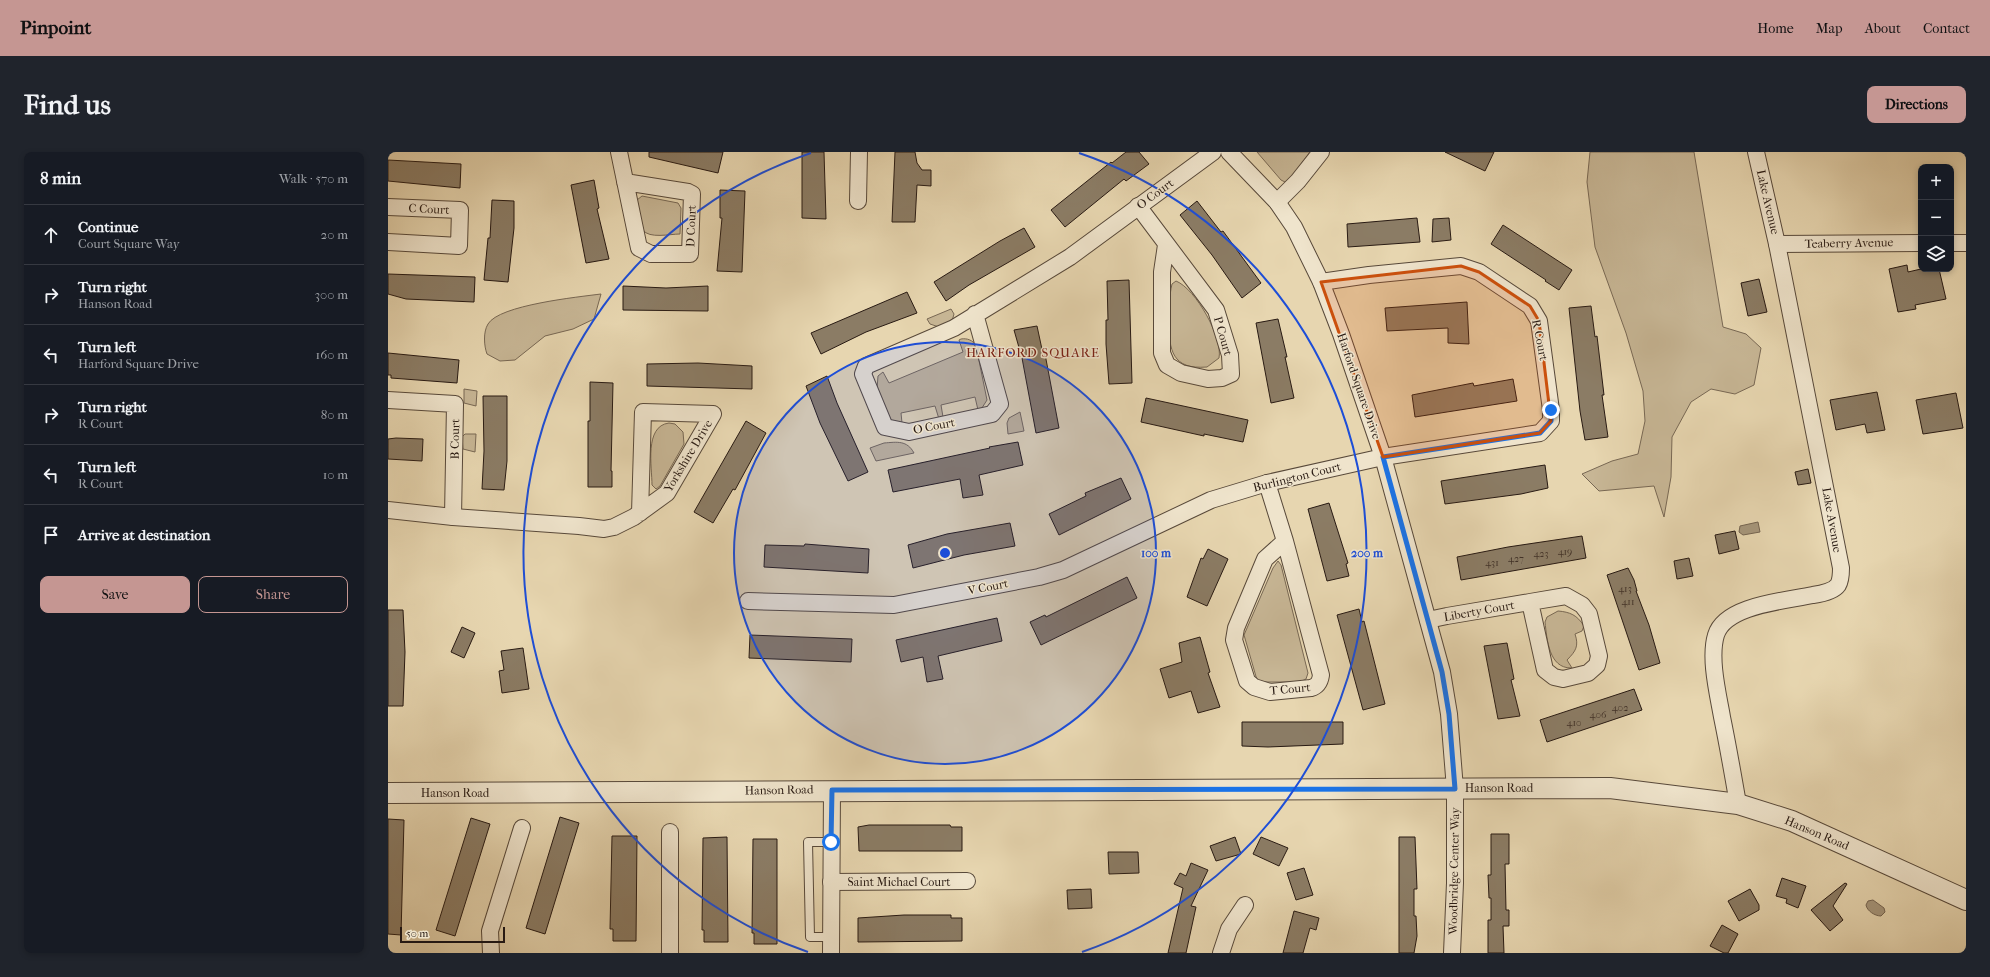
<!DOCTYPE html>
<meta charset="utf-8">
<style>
:root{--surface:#171b24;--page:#20242c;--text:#f1f3f6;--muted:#9ea1a6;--line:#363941;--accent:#c59692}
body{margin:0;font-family:"IM FELL French Canon",serif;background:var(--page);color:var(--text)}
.controls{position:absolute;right:12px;top:12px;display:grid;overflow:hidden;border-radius:8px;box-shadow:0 2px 6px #0003}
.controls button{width:36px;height:36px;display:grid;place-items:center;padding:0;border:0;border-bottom:1px solid var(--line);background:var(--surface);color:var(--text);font:20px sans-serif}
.scale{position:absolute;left:12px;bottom:10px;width:105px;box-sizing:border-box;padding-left:4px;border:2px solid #281a13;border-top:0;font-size:11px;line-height:14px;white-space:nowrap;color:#281a13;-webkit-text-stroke:3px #efe4cc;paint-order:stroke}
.stop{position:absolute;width:12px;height:12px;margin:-9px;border:3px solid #1a73e8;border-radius:50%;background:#fff}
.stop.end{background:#1a73e8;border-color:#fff;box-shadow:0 1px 4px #0008}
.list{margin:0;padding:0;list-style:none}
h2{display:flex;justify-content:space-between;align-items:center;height:52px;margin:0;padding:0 16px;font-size:17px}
h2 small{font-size:13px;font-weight:400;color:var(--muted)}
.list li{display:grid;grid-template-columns:26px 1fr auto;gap:12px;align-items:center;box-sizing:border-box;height:60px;padding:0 16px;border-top:1px solid var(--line)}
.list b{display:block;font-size:15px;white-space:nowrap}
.list p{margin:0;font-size:13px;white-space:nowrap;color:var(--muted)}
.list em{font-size:13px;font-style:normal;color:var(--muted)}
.actions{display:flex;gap:8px;padding:12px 16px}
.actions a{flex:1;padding:9px 0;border:1px solid var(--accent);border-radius:8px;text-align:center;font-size:14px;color:var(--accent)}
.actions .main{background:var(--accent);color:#111}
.icon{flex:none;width:22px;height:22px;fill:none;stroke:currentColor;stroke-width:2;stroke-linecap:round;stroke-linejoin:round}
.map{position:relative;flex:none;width:1578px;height:801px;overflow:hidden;border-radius:8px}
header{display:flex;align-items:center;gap:24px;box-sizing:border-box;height:56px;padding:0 20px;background:var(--accent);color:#111}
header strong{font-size:19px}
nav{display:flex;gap:22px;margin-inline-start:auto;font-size:14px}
.intro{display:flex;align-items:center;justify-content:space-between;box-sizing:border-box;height:96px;padding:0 24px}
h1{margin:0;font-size:28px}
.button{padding:10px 18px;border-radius:8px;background:var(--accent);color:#111;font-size:14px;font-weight:700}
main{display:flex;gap:24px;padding:0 24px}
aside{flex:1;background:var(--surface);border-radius:8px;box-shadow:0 2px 6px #0003}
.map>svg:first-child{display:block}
.green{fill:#c7b695;stroke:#786854}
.water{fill:#a6967b;stroke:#746451}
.building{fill:#8b7c65;stroke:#281a13}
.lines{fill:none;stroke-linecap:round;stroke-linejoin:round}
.service-casing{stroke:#58493a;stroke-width:10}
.minor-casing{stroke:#58493a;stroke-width:18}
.tertiary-casing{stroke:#58493a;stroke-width:22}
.service{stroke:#efe4cc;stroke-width:8}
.minor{stroke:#efe4cc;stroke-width:16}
.tertiary{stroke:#efe4cc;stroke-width:20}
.route{stroke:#1a73e8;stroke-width:5}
.marked{fill:#cb500d;fill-opacity:0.2;stroke:#cb500d;stroke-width:3;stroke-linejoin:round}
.ring{fill:none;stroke:#1d4ed8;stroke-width:2}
.labels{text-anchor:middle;stroke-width:3;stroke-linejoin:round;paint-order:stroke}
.number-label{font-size:10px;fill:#413228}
.street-label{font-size:12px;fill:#281a13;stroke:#efe4cc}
.neighbourhood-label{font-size:13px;letter-spacing:1px;fill:#7a1f14;stroke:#efe4cc}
.centre{fill:#1d4ed8;stroke:#efe4cc;stroke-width:2}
.ring-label{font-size:12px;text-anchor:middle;font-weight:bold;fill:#1d4ed8;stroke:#efe4cc;stroke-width:3;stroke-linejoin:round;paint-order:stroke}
</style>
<header>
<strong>Pinpoint</strong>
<nav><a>Home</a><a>Map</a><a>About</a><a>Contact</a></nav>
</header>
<div class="intro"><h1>Find us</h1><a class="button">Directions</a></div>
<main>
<aside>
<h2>8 min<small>Walk · 570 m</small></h2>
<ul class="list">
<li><svg class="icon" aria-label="ahead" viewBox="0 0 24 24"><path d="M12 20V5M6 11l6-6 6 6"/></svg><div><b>Continue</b><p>Court Square Way</p></div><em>20 m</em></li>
<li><svg class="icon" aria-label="right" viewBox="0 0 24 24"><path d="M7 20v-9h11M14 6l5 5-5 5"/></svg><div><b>Turn right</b><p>Hanson Road</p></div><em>300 m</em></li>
<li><svg class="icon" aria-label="left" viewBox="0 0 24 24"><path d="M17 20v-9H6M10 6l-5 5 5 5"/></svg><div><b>Turn left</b><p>Harford Square Drive</p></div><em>160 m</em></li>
<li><svg class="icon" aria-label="right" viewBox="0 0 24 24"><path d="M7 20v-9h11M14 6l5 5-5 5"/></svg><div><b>Turn right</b><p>R Court</p></div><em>80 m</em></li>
<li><svg class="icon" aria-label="left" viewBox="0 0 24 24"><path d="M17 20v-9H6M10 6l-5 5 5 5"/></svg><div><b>Turn left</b><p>R Court</p></div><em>10 m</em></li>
<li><svg class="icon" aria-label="arrive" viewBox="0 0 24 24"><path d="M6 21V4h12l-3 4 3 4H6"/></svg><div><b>Arrive at destination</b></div></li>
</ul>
<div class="actions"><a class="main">Save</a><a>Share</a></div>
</aside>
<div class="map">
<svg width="1578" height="801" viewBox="0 0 1578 801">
<rect width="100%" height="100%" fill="#e7d6b0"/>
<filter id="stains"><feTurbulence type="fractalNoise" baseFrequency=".005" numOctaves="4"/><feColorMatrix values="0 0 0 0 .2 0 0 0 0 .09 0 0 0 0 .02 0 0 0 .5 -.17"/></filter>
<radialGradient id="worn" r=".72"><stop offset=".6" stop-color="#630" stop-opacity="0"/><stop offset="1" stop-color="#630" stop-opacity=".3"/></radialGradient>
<g class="green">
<path d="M869,0H922L906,22L897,30L893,28Z"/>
<path d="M1202,0H1306L1335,175L1358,182L1373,196L1366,233L1347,242L1323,237L1303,250L1284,285L1283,325L1276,365L1266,334L1211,339L1194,322L1224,309L1250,302L1257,269L1255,239L1238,181L1207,95L1199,30Z"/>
<path d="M254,44L290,51L293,56L292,82C282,82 261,87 255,78L249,48Z"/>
<path d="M788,129C808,137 835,186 831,206L819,215C784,218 781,198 781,170C781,157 781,145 784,132Z"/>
<path d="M213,142L206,167L185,177L157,184L127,208L112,209L99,202C96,194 95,180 100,172C111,153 190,145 213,142Z"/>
<path d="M563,157L566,162L564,169L551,175L542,172L539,167Z"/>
<path d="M573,187C579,186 585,188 588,194L599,248L592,259L590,258L587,245L553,253L555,265L551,267L547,254L513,261L514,271L502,268L489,237L490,224L495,220L501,231L575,200L571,188Z"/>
<path d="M76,237L89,239L88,254L76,251Z"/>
<path d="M632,260L636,279L620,282L619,271L621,266Z"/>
<path d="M281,271L287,272L295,280L296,292L272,334L268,337L264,333C264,315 256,274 281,271Z"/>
<path d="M77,282H88L87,300L75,297L74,285Z"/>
<path d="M496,291C509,290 519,288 526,301L488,309L482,296Z"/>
<path d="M890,409L893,413L920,521L918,527L912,530H873L869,528L856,483L885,416Z"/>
<path d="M1170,459C1182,460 1189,463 1196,474L1194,479L1187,482C1191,494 1188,499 1179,508L1184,516H1183C1161,516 1159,488 1157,470L1159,465Z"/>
</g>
<g class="water">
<path d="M1370,370L1372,380L1355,383L1351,380L1352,374Z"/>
<path d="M1485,748L1496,756L1497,760L1493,764C1487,764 1479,759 1478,753L1480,749Z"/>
</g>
<g class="building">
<path d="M261,0H335L330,21L261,5Z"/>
<path d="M414,0H436L438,67L414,66Z"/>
<path d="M507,0H527L529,11L534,18H543V34L529,33L527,70H504Z"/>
<path d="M738,0H751L761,12L738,29L736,27L677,75L663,58L723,10L724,11Z"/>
<path d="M1057,0H1106L1097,19Z"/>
<path d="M0,8L73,12L72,36L0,29Z"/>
<path d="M206,28L211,56L209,57L221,107L198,111L183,33Z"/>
<path d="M332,38L357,39L354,120L329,119L334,66H332Z"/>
<path d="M104,48L126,49V76L120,130L96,128L100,86H102Z"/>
<path d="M809,49L833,80L835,79L873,131L854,146L824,103L792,63Z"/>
<path d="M1029,66L1032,90L960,95L959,72Z"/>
<path d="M1061,66L1063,88L1044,90L1045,67Z"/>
<path d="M1115,73L1184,118L1171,138L1157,129L1158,128L1103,92Z"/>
<path d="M636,76L647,95L581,133L558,149L546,130L612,89Z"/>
<path d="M1519,113L1520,120L1533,117H1551L1558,147L1527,153L1528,157L1510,160L1501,117Z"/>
<path d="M0,122L87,125L86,150L18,147L0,142Z"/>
<path d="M1371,127L1379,160L1360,164L1353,131Z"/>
<path d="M741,128L744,231L721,232L718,192V168H720L719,129Z"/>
<path d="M235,134L278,136L320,134V159L235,158Z"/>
<path d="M519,140L529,161L478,180L433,202L423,181Z"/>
<path d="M1079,150L1081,192L1060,191V176L999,179L997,156Z"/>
<path d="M1203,154L1207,185L1209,184L1216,243H1214L1220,285L1197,288L1192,259L1181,156Z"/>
<path d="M890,167L899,205H897L906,246L883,251L868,171Z"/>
<path d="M649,174L655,202H657L671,276L648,281L634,206L626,178Z"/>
<path d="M0,201L71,208L69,231L3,226V223H0Z"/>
<path d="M310,211L364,214V237L259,234V212Z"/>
<path d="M439,224L449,251L480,320L460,329L432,271L418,234Z"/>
<path d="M1125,227L1129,249L1027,265L1024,243L1085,231L1086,234Z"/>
<path d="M202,230L225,231L223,319H224V335H200V269H202Z"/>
<path d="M1489,240L1497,278L1479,281L1477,272L1448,278L1442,248Z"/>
<path d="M1568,241L1575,276L1535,282L1528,248Z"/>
<path d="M95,244H119V309L116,338L94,337L96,299Z"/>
<path d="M758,246L860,268L855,290L816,282V284L753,270Z"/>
<path d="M358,269L378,281L347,338L345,337L325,371L306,360Z"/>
<path d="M8,286L35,287L34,309L0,307V287Z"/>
<path d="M630,290L635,313L591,323L595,343L575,346L572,327L505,340L500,318L602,296L601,295Z"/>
<path d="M1157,313L1160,336L1133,342L1057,352L1053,329Z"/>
<path d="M1420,317L1423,331L1410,333L1407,320Z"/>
<path d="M733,326L743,347L671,383L661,362L698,344L697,341Z"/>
<path d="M941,351L960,411L958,412L961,424L939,429L920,357Z"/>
<path d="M622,371L627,394L576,403L525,416L520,393L559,382Z"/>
<path d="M1347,379L1351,397L1331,402L1327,383Z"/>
<path d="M1194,384L1198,406L1073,428L1069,405L1120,395Z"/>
<path d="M417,392L481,397L480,421L376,415L377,393L416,394Z"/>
<path d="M820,397L840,407L819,454L799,445L813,406L815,407Z"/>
<path d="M1301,406L1305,424L1289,427L1286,409Z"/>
<path d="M1240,416L1246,428L1249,439H1248L1261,473L1272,511L1251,518L1219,423Z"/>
<path d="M739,425L749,446L653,493L642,470L657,463L658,465Z"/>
<path d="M971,457L974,470L976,469L997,552L975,558L949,463Z"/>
<path d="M0,458H15L17,500L15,554H0Z"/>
<path d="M609,466L614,489L550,504L555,527L539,530L535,505L513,510L508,488Z"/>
<path d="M74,475L87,481L76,506L63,500Z"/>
<path d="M362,483L464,487L463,510L361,506Z"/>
<path d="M812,485L822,520L820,521L832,555L810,561L803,539L781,546L772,517L794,510L791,491Z"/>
<path d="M1119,491L1126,527L1123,528L1132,564L1110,567L1096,494Z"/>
<path d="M135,496L141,537L114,541L111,519L116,518L113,499Z"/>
<path d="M1246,537L1254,558L1159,590L1152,568Z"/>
<path d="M854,570H955V592L880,595L854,594Z"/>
<path d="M172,665L191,671L157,782L138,776Z"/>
<path d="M83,666L102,672L67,784L48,778Z"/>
<path d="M0,667L16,668L13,783L0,782Z"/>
<path d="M481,673H562L563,675H574V699H471L470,675Z"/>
<path d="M1103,682H1121V712H1117L1118,758H1121V774H1115L1116,801H1100V768H1103V746H1101L1100,723H1103Z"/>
<path d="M224,684H249L248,789H225V777H222Z"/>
<path d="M339,685L340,790H316V778H314L315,686Z"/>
<path d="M847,685L853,702L828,709L822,694Z"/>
<path d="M873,685L900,696L891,714L865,702Z"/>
<path d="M1011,685H1027L1029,737H1026V764H1028L1029,784L1026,801H1011Z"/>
<path d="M365,687H389V792H366V781H364Z"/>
<path d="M720,700H750L751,721L721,722Z"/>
<path d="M803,711L820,718L803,754L808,755L798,801H780L795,736L786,732L792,721L798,724Z"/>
<path d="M916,716L925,743L908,748L899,721Z"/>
<path d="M1394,726L1418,734L1410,756L1398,751L1399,747L1388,744Z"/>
<path d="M1457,731L1459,732L1445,754L1455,768L1442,779L1423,758Z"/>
<path d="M703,737L704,756L680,757L679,738Z"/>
<path d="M1362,737L1371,753V758L1351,769L1340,749Z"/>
<path d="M906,759L931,766L928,778L922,776L915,801H895Z"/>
<path d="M516,763H563V766H574V789L470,790V766Z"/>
<path d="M1334,773L1350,782L1340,801H1336L1322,794Z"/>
</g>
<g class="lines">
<defs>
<path id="service" d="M443,785H422L420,690H443"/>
<g id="minor">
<path d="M231,0L251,96L263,102H302L304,42L300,40L237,30"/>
<path d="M841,0L889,50L906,75L933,130L953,182L995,305L1054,520L1061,562L1067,637V731L1064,801"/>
<path d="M470,49L471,0"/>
<path d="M889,50L910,29L933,0"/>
<path d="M750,54L828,158L842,203L843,222L834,226L820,227L793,221L779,213L774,201V120L778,93"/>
<path d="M0,55L72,58L71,94L0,90"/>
<path d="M1563,91H1578"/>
<path d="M1389,92L1533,91"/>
<path d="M587,162L612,252L604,262L521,280L497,275L475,222L478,214L566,176L682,105L825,0"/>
<path d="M0,248L67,252L65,365"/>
<path d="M879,331L897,389L933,523C932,530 930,534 923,536L882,540L866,535L859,529L846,488L848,476L877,407L897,389"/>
<path d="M0,358L65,365L191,374L216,377L226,375L246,365L279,341L325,262L255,260L252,361"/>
<path d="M360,449L506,453L651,425L675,418L823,348L879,331L995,305L1152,281L1163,269V258L1151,169L1142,154L1091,120L1073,114L981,123L933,130"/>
<path d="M1040,468L1059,464L1142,450L1178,444L1194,453L1201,462L1211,504L1209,513L1200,521L1175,527L1166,525L1157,518L1142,450"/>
<path d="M1350,652C1345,623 1340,594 1334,565C1330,542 1321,506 1328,483C1337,453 1397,449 1425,443C1432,442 1445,440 1450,433C1453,428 1453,421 1453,416L1389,92L1368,0"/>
<path d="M282,680V801"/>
<path d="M443,730L579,729"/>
<path d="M103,801L102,779L134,676"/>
<path d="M443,801L444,638"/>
<path d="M833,801L841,777L857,753"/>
</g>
<path id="tertiary" d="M0,641L1222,636L1350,652L1404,669L1578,748"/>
</defs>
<use href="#service" class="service-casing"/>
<use href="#minor" class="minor-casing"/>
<use href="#tertiary" class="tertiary-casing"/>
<use href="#service" class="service"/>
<use href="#minor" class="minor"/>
<use href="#tertiary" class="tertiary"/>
</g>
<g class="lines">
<path class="route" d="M443,690L444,638L1067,637L1061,562L1054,520L995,305L1152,281L1163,269V258"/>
</g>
<path class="marked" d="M1073,114L1091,120L1142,154L1151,169L1163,269L1152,281L995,305L933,130Z"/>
<circle cx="557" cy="401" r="211" fill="#1d4ed8" fill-opacity=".12"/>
<g class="ring">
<circle cx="557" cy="401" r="211"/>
<path d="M420 800A422 422 0 0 1 423 1M691 1A422 422 0 0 1 694 800"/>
</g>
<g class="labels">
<g class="number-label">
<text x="1177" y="403">419</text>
<text x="1153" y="405">423</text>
<text x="1128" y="410">427</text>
<text x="1104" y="414">431</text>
<text x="1237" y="440">413</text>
<text x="1240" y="453">411</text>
<text x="1232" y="559">402</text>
<text x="1210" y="566">406</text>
<text x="1186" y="574">410</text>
</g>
<g class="street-label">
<text transform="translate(767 42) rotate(-36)" y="4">O Court</text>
<text transform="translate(1380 50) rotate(77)" y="4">Lake Avenue</text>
<text transform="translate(41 57) rotate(3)" y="4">C Court</text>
<text transform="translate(303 74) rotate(-88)" y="4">D Court</text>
<text transform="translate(1461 91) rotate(-1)" y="4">Teaberry Avenue</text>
<text transform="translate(835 184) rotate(74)" y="4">P Court</text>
<text transform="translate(1152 188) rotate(79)" y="4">R Court</text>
<text transform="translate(971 234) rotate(71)" y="4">Harford Square Drive</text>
<text transform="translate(546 274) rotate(-11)" y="4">O Court</text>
<text transform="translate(67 287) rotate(-89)" y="4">B Court</text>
<text transform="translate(300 304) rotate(-59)" y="4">Yorkshire Drive</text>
<text transform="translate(909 325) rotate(-14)" y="4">Burlington Court</text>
<text transform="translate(1444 368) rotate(80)" y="4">Lake Avenue</text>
<text transform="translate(600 435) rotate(-11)" y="4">V Court</text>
<text transform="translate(1091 459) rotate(-10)" y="4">Liberty Court</text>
<text transform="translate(902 537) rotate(-5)" y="4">T Court</text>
<text x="1111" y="640">Hanson Road</text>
<text transform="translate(391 638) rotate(-1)" y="4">Hanson Road</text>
<text x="67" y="645">Hanson Road</text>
<text transform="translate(1429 681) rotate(23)" y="4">Hanson Road</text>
<text transform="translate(1066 719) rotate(-89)" y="4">Woodbridge Center Way</text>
<text x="511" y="734">Saint Michael Court</text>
</g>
<g class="neighbourhood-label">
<text x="645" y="205">HARFORD SQUARE</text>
</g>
</g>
<circle cx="557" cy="401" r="6" class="centre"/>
<g class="ring-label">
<text x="768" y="405">100 m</text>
<text x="979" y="405">200 m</text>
</g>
<rect width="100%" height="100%" filter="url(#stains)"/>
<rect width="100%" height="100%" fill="url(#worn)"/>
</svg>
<div class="controls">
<button>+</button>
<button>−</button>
<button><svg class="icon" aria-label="layers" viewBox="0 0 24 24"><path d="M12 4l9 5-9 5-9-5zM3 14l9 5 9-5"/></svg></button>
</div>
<div class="scale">50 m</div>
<div class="stop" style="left:443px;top:690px"></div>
<div class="stop end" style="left:1163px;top:258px"></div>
</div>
</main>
